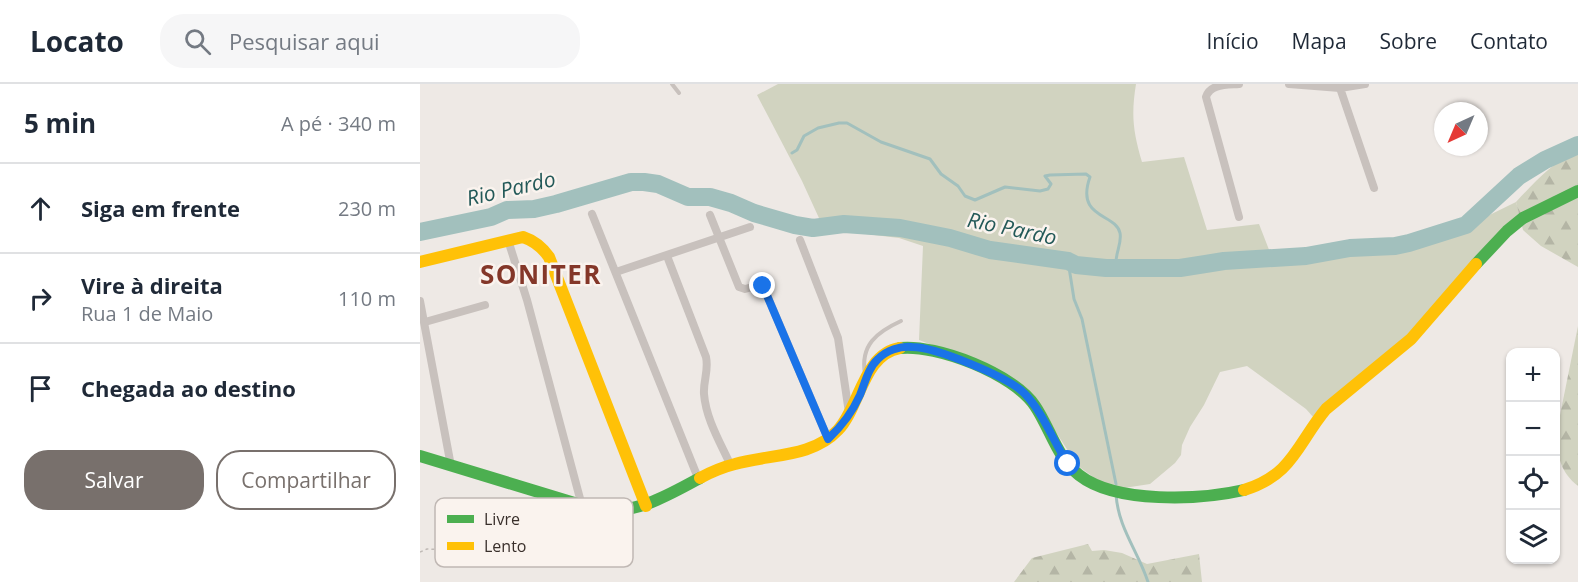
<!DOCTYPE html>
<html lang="pt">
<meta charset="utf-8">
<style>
:root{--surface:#fff;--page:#f6f6f7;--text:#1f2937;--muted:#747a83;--line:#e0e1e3;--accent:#78706c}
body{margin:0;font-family:"Open Sans",sans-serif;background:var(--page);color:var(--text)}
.controls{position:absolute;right:18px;bottom:18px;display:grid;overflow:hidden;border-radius:12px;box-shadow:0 2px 4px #0004}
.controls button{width:54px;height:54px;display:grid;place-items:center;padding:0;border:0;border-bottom:2px solid var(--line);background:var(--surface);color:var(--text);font:30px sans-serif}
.compass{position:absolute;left:1014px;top:18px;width:54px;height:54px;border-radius:50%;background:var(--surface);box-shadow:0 2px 4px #0004;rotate:224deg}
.stop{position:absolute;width:18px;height:18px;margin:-14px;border:4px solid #1a73e8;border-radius:50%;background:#fff}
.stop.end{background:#1a73e8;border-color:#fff;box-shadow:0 2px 6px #0008}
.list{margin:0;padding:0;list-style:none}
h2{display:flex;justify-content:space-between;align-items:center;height:78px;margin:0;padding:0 24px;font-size:26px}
h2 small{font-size:20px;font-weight:400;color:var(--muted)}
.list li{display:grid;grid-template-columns:39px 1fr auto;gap:18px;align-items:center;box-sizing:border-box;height:90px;padding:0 24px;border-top:2px solid var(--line)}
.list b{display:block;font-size:22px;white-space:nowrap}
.list p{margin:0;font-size:20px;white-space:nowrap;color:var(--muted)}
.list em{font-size:20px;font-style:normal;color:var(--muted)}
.actions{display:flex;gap:12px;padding:18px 24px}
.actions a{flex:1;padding:14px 0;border:2px solid var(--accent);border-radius:24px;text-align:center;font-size:21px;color:var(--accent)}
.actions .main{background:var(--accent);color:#fff}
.icon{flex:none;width:33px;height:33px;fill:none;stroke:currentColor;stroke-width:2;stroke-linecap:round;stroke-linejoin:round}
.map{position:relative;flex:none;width:1158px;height:498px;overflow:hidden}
header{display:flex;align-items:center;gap:36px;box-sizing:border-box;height:84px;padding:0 30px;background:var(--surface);border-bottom:2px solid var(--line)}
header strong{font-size:28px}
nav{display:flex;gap:33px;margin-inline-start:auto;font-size:21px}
.search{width:420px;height:54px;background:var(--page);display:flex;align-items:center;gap:15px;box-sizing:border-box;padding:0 21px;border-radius:24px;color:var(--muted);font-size:22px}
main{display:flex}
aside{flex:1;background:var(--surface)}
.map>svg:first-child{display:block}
.grass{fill:#d1d3c0}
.forest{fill:url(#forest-firs)}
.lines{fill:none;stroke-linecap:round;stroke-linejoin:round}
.stream{stroke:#a2c0bd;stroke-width:3}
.river{stroke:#a2c0bd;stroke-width:18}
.path{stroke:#c0bab6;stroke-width:1.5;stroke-dasharray:3 3;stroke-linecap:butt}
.lane{stroke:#c8c1bd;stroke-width:4}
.street{stroke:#c8c1bd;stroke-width:8}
.fast{stroke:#4caf50;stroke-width:12}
.slow{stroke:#ffc107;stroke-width:12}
.route{stroke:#1a73e8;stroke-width:8}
.labels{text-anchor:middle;stroke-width:5;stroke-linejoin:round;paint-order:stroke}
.water-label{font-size:21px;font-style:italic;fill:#235958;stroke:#faf3ee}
.district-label{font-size:26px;font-weight:bold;letter-spacing:1.5px;fill:#843729;stroke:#faf3ee}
.key{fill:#faf3ee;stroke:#c0b8b4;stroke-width:1.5}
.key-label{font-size:16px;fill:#392f2b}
</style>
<header>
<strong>Locato</strong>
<div class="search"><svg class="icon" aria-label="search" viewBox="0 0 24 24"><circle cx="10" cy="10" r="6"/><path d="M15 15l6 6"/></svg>Pesquisar aqui</div>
<nav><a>Início</a><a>Mapa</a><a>Sobre</a><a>Contato</a></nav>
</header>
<main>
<aside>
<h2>5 min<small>A pé · 340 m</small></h2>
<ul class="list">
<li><svg class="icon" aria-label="ahead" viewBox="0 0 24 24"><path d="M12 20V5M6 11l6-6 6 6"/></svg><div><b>Siga em frente</b></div><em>230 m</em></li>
<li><svg class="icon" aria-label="right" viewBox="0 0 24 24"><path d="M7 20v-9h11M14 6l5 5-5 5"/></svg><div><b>Vire à direita</b><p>Rua 1 de Maio</p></div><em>110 m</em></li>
<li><svg class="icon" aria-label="arrive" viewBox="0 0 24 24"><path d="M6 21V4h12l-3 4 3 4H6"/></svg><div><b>Chegada ao destino</b></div></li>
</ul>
<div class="actions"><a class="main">Salvar</a><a>Compartilhar</a></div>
</aside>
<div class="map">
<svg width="1158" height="498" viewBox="0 0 1158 498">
<defs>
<pattern id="forest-firs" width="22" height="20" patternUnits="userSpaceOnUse" patternTransform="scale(1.5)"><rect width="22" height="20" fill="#d1d3c0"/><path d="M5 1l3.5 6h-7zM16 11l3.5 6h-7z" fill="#b4b5a5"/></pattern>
</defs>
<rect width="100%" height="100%" fill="#eee9e5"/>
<path class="grass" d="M358,0H716C711,31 713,48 722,78L764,73L787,146L839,140L853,176L907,165L978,161L1047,142L1096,118L1101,137L988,257L894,334L886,325L827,282L800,288L784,321L770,343L762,361L761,371L755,379L730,400L691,406L658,382L611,310L577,286L499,256L503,162L479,154L404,145L382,97L337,11Z"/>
<g class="forest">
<path d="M1158,67V183L1121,162L1103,146L1096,118C1114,99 1133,77 1158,67Z"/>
<path d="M1158,242V402C1141,389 1137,372 1136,351Z"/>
<path d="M668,460L672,467L684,466L702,469L727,480L779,470L782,498H594L612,474Z"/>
</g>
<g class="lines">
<g class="stream">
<path d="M372,69L377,66L384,52L398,44L419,39H427L461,58L510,75L521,90L538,102L545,112L555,116L585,103L620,107L628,105L631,100L625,92L630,91L666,90L670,93C655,135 696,129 700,149C702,159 696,168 696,178L701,184"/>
<path d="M648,177L654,215L662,235L696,400"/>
<path d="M696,410C698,444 718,467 728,498"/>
</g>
<path class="river" d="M0,148L71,133L87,126L114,125L136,120L211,98H224L238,100L268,113H290L311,119L334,129L375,141L393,144L424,140L480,144L530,154L570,166L648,177L656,181L686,184H760L804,177L886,172L930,164L975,162L989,159L1046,141L1099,92L1125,76L1158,61"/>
<path class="path" d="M0,468L7,465L112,470L131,457L154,431"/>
<g class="lane">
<path d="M252,0L259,9"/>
<path d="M445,290C440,261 457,248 481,237"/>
</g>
<g class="street">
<path d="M819,0C806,1 790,0 786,13L819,133"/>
<path d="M869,0L920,4"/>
<path d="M945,0L920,4L954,104"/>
<path d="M172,130L278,394"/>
<path d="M290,131L319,203L325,205L340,201L344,204L408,355"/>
<path d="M88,156L107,216L162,422"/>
<path d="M380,156L418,254L429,329"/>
<path d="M247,172L286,273C289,287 283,297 284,310C286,335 300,358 310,380"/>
<path d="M196,188L330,143"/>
<path d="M0,217L31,382"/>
<path d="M5,238L65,221"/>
</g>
<g class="fast">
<path d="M1056,180L1087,147L1103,134L1158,107"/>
<path d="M480,264C517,260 594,290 615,322C630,344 637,374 659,391C696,420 780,416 824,406"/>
<path d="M0,372L184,428C221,427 249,411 280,394"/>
</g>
<g class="slow">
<path d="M0,178L103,153C115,157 122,163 129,173L226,422"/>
<path d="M280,394C291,388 303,383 315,380C349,370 392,374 418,346C440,323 443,270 480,264"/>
<path d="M824,406C873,391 877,360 906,325L991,255L1056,180"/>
</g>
</g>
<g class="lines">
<path class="route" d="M343,202L408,355C422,342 432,329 440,311C445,299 448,284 458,275C467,266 480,262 492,263C515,263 589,293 605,310C624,330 633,357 648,380"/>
</g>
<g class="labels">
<g class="water-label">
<text transform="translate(91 105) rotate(-13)" y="7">Rio Pardo</text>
<text transform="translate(592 145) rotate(12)" y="7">Rio Pardo</text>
</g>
<g class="district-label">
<text x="121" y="200">SONITER</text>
</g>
</g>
<rect x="15" y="414" width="198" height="69" rx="9" class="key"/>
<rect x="27" y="431" width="27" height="8" fill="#4caf50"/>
<rect x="27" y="458" width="27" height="8" fill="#ffc107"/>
<g class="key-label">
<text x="64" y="441">Livre</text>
<text x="64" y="468">Lento</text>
</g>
</svg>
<div class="controls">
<button>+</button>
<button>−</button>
<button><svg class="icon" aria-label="locate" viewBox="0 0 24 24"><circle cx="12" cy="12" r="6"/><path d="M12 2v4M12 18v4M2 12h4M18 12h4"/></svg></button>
<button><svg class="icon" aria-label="layers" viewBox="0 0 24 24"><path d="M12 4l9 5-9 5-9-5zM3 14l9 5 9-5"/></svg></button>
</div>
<svg class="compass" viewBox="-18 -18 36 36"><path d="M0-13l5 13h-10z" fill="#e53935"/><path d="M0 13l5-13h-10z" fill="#747a83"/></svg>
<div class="stop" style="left:648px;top:380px"></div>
<div class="stop end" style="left:343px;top:202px"></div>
</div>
</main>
